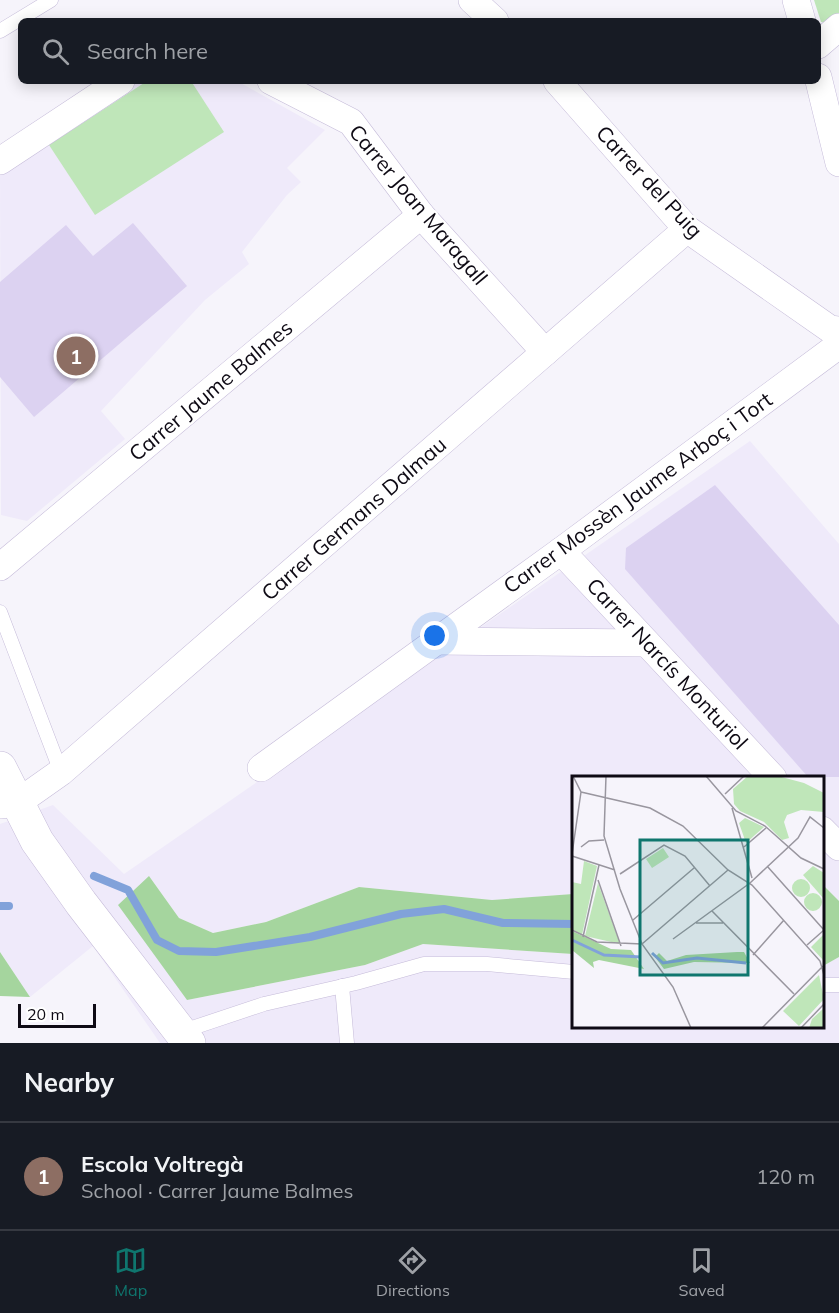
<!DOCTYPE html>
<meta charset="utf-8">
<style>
:root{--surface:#171b24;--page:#20242c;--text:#f1f3f6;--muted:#9ea1a6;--line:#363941;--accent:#0f766e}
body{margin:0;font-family:Mulish,sans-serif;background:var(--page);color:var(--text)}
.scale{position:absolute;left:18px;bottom:15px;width:78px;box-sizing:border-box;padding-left:6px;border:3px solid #0e0a14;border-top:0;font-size:16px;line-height:21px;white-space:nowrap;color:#0e0a14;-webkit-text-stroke:4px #fff;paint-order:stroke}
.you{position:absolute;left:435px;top:636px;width:21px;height:21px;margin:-15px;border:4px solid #fff;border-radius:50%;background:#1a73e8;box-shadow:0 0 0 9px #1a73e833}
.badge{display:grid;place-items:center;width:39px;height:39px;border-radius:50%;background:var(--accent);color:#fff;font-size:20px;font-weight:700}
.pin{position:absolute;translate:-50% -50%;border:3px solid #fff;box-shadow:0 2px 6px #0006}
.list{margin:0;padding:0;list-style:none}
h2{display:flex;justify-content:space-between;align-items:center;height:78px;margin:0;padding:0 24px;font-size:26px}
h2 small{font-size:20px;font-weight:400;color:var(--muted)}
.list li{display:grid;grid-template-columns:39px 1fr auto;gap:18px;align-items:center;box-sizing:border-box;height:108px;padding:0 24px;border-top:2px solid var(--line)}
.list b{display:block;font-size:22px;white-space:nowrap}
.list p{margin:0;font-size:20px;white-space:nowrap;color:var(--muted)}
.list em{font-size:20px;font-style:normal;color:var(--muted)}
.icon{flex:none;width:33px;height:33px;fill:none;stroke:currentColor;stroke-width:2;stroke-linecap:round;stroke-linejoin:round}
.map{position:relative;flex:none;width:839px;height:1043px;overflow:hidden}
.search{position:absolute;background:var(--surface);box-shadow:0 3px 15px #0003;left:18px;right:18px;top:18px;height:66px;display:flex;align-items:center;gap:15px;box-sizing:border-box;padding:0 21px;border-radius:9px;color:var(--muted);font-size:22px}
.sheet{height:186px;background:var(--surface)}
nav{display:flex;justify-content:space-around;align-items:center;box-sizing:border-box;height:84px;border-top:2px solid var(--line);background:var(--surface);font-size:16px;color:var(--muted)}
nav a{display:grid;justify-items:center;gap:3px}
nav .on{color:var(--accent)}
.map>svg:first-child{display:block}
.built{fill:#efeafa}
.green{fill:#bfe6b9}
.forest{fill:#a5d59e}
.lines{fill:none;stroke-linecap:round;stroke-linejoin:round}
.stream{stroke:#81a2da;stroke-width:8}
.building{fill:#dcd2f1}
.service-casing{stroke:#c5bbd9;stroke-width:15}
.minor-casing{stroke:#c5bbd9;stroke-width:28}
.tertiary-casing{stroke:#c5bbd9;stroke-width:34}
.service{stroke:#fff;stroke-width:14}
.minor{stroke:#fff;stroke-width:27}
.tertiary{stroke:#fff;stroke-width:33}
.labels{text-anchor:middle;stroke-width:4.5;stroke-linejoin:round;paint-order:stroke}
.street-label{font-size:21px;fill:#0e0a14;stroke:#fff}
.inset-river{fill:none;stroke:#81a2da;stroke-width:3}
.inset-road{fill:none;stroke:#99969f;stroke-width:1.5}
.view{fill:#0f766e;fill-opacity:0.15;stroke:#0f766e;stroke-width:3}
.inset-edge{fill:none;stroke:#0e0a14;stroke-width:3}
</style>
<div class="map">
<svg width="839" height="1043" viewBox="0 0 839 1043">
<rect width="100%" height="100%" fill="#f6f4fb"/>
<g class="built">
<path d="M135,81H237L325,130L287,168L301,182L287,195L242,252L249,264L205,300L101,411L125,439L27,521L1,515L0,169Z"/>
<path d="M750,441L839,544V901L823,885L822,778H574L573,894L492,900L359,887L266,922L213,933L179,918L149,876L187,1000L365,965L423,944L573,954L574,1026H822L823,966L839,957V1043H160L93,946L30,997L0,952V824L53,805L124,874Z"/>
</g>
<g class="green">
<path d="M814,0H839V17L832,24L821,22Z"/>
<path d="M147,81H191L224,132L95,215L49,145Z"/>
</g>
<g class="forest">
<path d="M149,876L179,918L213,933L266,922L359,887L492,900L573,894V954L423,944L365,965L187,1000L118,905Z"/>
<path d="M823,885L839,901V957L823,966Z"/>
<path d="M0,952L30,997L0,996Z"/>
</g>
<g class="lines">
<g class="stream">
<path d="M94,876L128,890L157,940L179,951L216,952L310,937L401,914L444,909L503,923L574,924"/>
<path d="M0,906H9"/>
</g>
</g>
<g class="building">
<path d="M133,223L187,286L34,417L0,377V282L66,225L93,256Z"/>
<path d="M715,485L839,625V777H808L625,569L626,548Z"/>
</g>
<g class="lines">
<defs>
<g id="service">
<path d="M0,31L51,0"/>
<path d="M0,612L61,772"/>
<path d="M822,985H839"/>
<path d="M342,986L347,1043"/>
<path d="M180,1032L264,1004L356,983L424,964H487L574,972"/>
</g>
<g id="minor">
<path d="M472,0L495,21"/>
<path d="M796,0L802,21"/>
<path d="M818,45L839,27"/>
<path d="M818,77L839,163"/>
<path d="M271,81L351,122L421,215L545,352"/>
<path d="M557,81L687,229L830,329L839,330"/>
<path d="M0,161L121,81"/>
<path d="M561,551L773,778"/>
<path d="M0,567L421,215"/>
<path d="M436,641L645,643"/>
<path d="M261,768L561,551L839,345"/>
<path d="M0,805L17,803L61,772L687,229"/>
<path d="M822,830L839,847"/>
</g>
<path id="tertiary" d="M0,768L37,841L81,903L189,1043"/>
</defs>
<use href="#service" class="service-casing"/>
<use href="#minor" class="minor-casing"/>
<use href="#tertiary" class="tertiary-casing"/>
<use href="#service" class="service"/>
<use href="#minor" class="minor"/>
<use href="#tertiary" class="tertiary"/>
</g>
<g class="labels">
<g class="street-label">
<text transform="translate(649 182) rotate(47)" y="7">Carrer del Puig</text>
<text transform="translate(418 205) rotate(50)" y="7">Carrer Joan Maragall</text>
<text transform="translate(211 391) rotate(-40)" y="7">Carrer Jaume Balmes</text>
<text transform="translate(638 493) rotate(-36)" y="7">Carrer Mossèn Jaume Arboç i Tort</text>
<text transform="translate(354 519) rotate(-41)" y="7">Carrer Germans Dalmau</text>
<text transform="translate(667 664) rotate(47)" y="7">Carrer Narcís Monturiol</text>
</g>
</g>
<g transform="translate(572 776)">
<rect width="252" height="252" fill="#f6f4fb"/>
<path d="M176,0H206L232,7L252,17V36L229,34L215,39L212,46L217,62L210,64L192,46L168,35L162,28L161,13ZM173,42L192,51L174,67L167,47ZM91,72L97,81L80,92L74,83ZM12,85L25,90L10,159L0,153V106L9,108ZM241,90L252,97V123L231,99ZM220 112a9 9 0 1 1 18 0a9 9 0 1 1-18 0ZM26,107L48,168L13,160ZM232 126a9 9 0 1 1 18 0a9 9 0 1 1-18 0ZM252,158V184H251L239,171ZM247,199L252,223L227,250L211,235ZM252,232V252H237L240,243Z" fill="#bfe6b9"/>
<path d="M0,155L39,173L59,174L72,193L27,184L21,186L22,192L0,174ZM165,176H172L178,187L122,186L92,193L83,181L87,177L95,185L114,179Z" fill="#a5d59e"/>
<path class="inset-river" d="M0,164L32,179L69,181M80,177L91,187L125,182L174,187"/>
<path class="inset-road" d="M34,0L32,60L48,113L70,168L101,211L119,252M134,0L164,35L193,50L229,82L252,93M9,16L78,32L111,50L156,94L180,109L248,185L252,199M153,18L172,0M160,32L180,102M9,71L17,65L32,64M172,71L194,52M0,78L9,16L1,0M0,80L43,94M195,90L252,154M48,98L92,69L113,80L138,110M26,104L49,170M140,135L222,218M61,144L122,92M124,147H151M0,154L25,166L70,168M11,161L27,89M101,163L178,107L226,62L238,41L252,52M70,168L156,94M235,169L252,154M181,179L212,144M190,252L251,190M229,252L252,228"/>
<path class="view" d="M68,64H176V199H68Z"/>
<rect width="252" height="252" class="inset-edge"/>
</g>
</svg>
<div class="scale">20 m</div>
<div class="you"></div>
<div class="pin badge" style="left:76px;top:356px;background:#8d6e63">1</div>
<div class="search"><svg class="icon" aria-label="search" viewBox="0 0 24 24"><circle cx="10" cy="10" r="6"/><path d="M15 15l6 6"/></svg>Search here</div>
</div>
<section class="sheet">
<h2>Nearby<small></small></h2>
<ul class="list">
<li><span class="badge" style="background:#8d6e63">1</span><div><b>Escola Voltregà</b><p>School · Carrer Jaume Balmes</p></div><em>120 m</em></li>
</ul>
</section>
<nav>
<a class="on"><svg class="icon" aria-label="map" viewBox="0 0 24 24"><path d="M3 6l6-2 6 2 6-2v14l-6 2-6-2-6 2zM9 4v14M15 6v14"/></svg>Map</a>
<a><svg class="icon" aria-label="directions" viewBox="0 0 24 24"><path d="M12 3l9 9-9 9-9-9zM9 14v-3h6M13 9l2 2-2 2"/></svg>Directions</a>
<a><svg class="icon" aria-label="saved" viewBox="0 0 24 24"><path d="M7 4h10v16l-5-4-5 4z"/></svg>Saved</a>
</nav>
